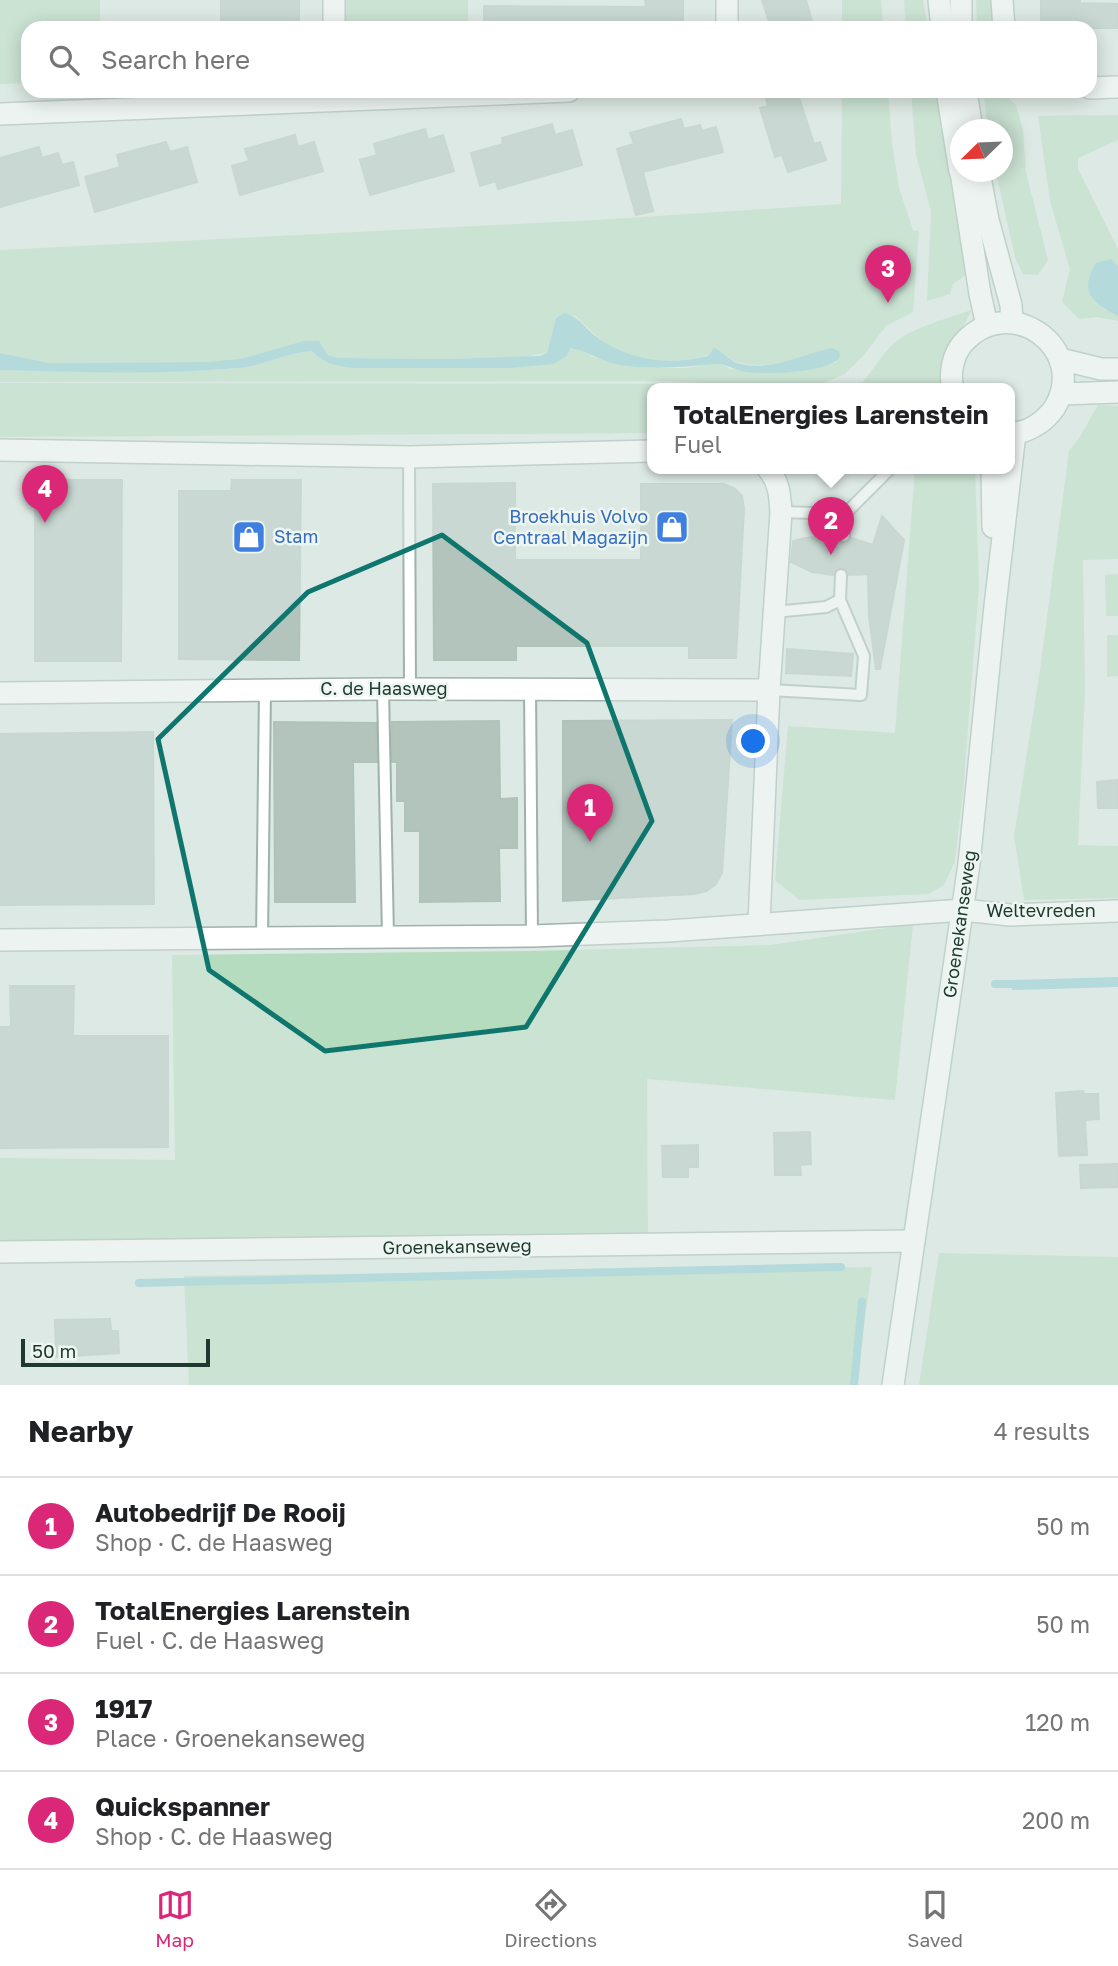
<!DOCTYPE html>
<meta charset="utf-8">
<style>
:root{--surface:#fff;--page:#f6f6f6;--text:#202124;--muted:#757577;--line:#e0e0e0;--accent:#db2777}
body{margin:0;font-family:"Golos Text",sans-serif;background:var(--page);color:var(--text)}
.compass{position:absolute;left:950px;top:119px;width:63px;height:63px;border-radius:50%;background:var(--surface);box-shadow:0 4px 18px #0003;rotate:247deg}
.scale{position:absolute;left:21px;bottom:18px;width:189px;box-sizing:border-box;padding-left:7px;border:4px solid #1f3931;border-top:0;font-size:19px;line-height:24px;white-space:nowrap;color:#1f3931;-webkit-text-stroke:5px #edf6f1;paint-order:stroke}
.you{position:absolute;left:754px;top:742px;width:24px;height:24px;margin:-18px;border:5px solid #fff;border-radius:50%;background:#1a73e8;box-shadow:0 0 0 10px #1a73e833}
.badge{display:grid;place-items:center;width:46px;height:46px;border-radius:50%;background:var(--accent);color:#fff;font-size:23px;font-weight:700}
.pin{position:absolute;translate:-50% -58px;filter:drop-shadow(0 2px 4px #0008)}
.pin::after{content:'';position:absolute;top:37px;width:24px;height:21px;background:inherit;clip-path:polygon(0 0,100% 0,50% 100%)}
.popup{position:absolute;left:647px;top:383px;width:368px;height:91px;box-sizing:border-box;display:grid;place-content:center;border-radius:14px;background:var(--surface);filter:drop-shadow(0 2px 5px #0005);font-size:23px;white-space:nowrap;color:var(--muted)}
.popup b{font-size:26px;color:var(--text)}
.popup::after{content:'';position:absolute;left:50%;top:100%;margin-left:-14px;border:14px solid transparent;border-top-color:var(--surface)}
.list{margin:0;padding:0;list-style:none}
h2{display:flex;justify-content:space-between;align-items:center;height:91px;margin:0;padding:0 28px;font-size:30px}
h2 small{font-size:23px;font-weight:400;color:var(--muted)}
.list li{display:grid;grid-template-columns:46px 1fr auto;gap:21px;align-items:center;box-sizing:border-box;height:98px;padding:0 28px;border-top:2px solid var(--line)}
.list b{display:block;font-size:26px;white-space:nowrap}
.list p{margin:0;font-size:23px;white-space:nowrap;color:var(--muted)}
.list em{font-size:23px;font-style:normal;color:var(--muted)}
.icon{flex:none;width:38px;height:38px;fill:none;stroke:currentColor;stroke-width:2;stroke-linecap:round;stroke-linejoin:round}
.map{position:relative;flex:none;width:1118px;height:1385px;overflow:hidden}
.search{position:absolute;background:var(--surface);box-shadow:0 4px 18px #0003;left:21px;right:21px;top:21px;height:77px;display:flex;align-items:center;gap:18px;box-sizing:border-box;padding:0 24px;border-radius:21px;color:var(--muted);font-size:26px}
.sheet{height:483px;background:var(--surface)}
nav{display:flex;justify-content:space-around;align-items:center;box-sizing:border-box;height:98px;border-top:2px solid var(--line);background:var(--surface);font-size:19px;color:var(--muted)}
nav a{display:grid;justify-items:center;gap:4px}
nav .on{color:var(--accent)}
.map>svg:first-child{display:block}
.green{fill:#b5dcbe}
.water{fill:#83c7d1}
.lines{fill:none;stroke-linecap:round;stroke-linejoin:round}
.stream{stroke:#83c7d1;stroke-width:8}
.building{fill:#b2c4bc;stroke:#b0c3ba;stroke-width:2}
.lane-casing{stroke:#a0b1ab;stroke-width:14}
.street-casing{stroke:#a0b1ab;stroke-width:24}
.secondary-casing{stroke:#9cb5ab;stroke-width:24}
.lane{stroke:#fff;stroke-width:10}
.street{stroke:#fff;stroke-width:21}
.secondary{stroke:#fff;stroke-width:21}
.marked{fill:none;stroke:#0f766e;stroke-width:5;stroke-linejoin:round}
.labels{text-anchor:middle;stroke-width:5;stroke-linejoin:round;paint-order:stroke}
.shop-label{font-size:18px;fill:#366cbe;stroke:#edf6f1;text-anchor:end}
.street-label{font-size:18px;fill:#1f3931;stroke:#edf6f1}
</style>
<div class="map">
<svg width="1118" height="1385" viewBox="0 0 1118 1385">
<rect width="100%" height="100%" fill="#dde9e4"/>
<g class="green">
<path d="M0,0H100V28H28V83L0,84Z"/>
<rect x="345" y="0" width="123" height="28"/>
<path d="M842,0H881L883,28H842Z"/>
<path d="M904,0H923L928,28H906Z"/>
<path d="M976,0H991L992,28H977Z"/>
<path d="M842,91H888L892,143L899,188L913,230L919,231L913,312L886,326L863,356L845,374L814,387L728,384L727,389H652V433L0,437V383L720,384L669,381L0,382V370C79,371 159,375 238,368C264,366 287,352 312,351C324,364 335,366 352,368H510L569,348L583,349L592,357L647,368H688L718,363L731,369L807,370L837,362L825,349C798,362 741,377 720,350C696,363 645,365 620,352C601,342 589,329 574,315L556,318L547,353L523,357L447,359L338,358L328,355L319,341H302L245,358L209,362L49,363L0,353V250L597,220L841,204Z"/>
<path d="M911,91H938L967,274L953,284L950,294L927,301L931,211L916,155Z"/>
<path d="M983,91H1001L1016,105L1023,130L1026,172L1048,260L1038,275L1023,274L1015,257L996,172H1002V130L988,129Z"/>
<path d="M1118,115V140L1078,158V169L1118,249V266L1101,307L1118,316V321L1097,317L1079,319L1062,302L1070,269L1050,201L1038,116Z"/>
<path d="M971,310C958,344 937,346 945,389H856C870,376 878,359 891,346C908,328 948,319 971,310Z"/>
<path d="M1098,405L1118,406V559L1083,560L1085,690L1078,845L1118,846V898L1024,900L1014,836L1040,670L1069,451L1081,435Z"/>
<path d="M915,469H975L979,586L963,792L955,861L944,885L928,894L799,900L775,880L788,726L895,733Z"/>
<path d="M1118,574V616H1106L1105,575Z"/>
<path d="M1107,635H1118V676L1107,677Z"/>
<path d="M913,924L895,1100L647,1079L648,1237L0,1244V1158L175,1160L172,955L530,951L771,945Z"/>
<path d="M939,1253L1118,1257V1385H919Z"/>
<path d="M872,1267L856,1385H189L184,1276Z"/>
</g>
<g class="water">
<path d="M1111,259L1118,266V316C1091,302 1079,292 1096,263Z"/>
<path d="M564,313C578,316 583,326 594,335C628,361 667,366 708,356L714,348C724,351 729,362 741,364C775,371 802,354 832,348L839,351L840,357C829,373 766,375 747,372C737,371 725,363 716,364C684,367 652,370 620,365C601,362 587,350 570,348L567,356L553,364L509,368H352C335,366 324,364 312,351C287,352 264,366 238,368C159,375 79,372 0,370V353L49,363L209,362L245,358L303,341H319L328,355L338,358L447,359L540,356L547,353L556,318Z"/>
<path d="M1118,977V987L1012,990L1013,980Z"/>
</g>
<g class="lines">
<g class="stream">
<path d="M995,984H1023"/>
<path d="M139,1283L841,1267"/>
<path d="M854,1385L862,1302"/>
</g>
</g>
<g class="building">
<rect x="221" y="0" width="78" height="28"/>
<path d="M645,0H683V28H484V6L646,7Z"/>
<path d="M762,0H806L814,28H771Z"/>
<path d="M1041,0H1080V3L1118,4V28H1041Z"/>
<path d="M764,91H797L814,144L820,142L826,160L788,172L782,155L775,157L760,108L768,106Z"/>
<path d="M681,119L684,129L700,125L702,131L716,127L723,152L643,172L653,211L636,215L617,149L634,144L630,133Z"/>
<path d="M552,124L555,135L572,130L582,165L498,189L496,181L480,186L471,153L503,144L502,138Z"/>
<path d="M425,129L428,140L443,135L454,171L370,195L360,160L377,155L374,144Z"/>
<path d="M295,135L298,147L314,142L323,171L240,195L232,166L249,161L245,149Z"/>
<path d="M166,142L170,152L187,147L197,182L95,212L85,177L120,167L117,155Z"/>
<path d="M39,147L42,158L58,153L62,165L73,162L79,185L0,207V158Z"/>
<path d="M35,480H122L121,661H35Z"/>
<path d="M232,480H301L299,660L179,659V491H231Z"/>
<path d="M515,483V560H641V484H724L734,488L742,496L744,508L736,658H689V646H516V660H434L433,484Z"/>
<path d="M882,516L904,540L880,669H876L869,617L868,574L849,575L846,569L841,567L835,570L833,575L812,572L791,562L793,541L805,538L836,535L837,540L843,544L848,543L851,538L873,545Z"/>
<path d="M787,649L853,654L851,676L786,673Z"/>
<path d="M732,720L722,873L715,885L706,891L695,894L563,901V721Z"/>
<path d="M499,721L500,799L517,798V848H499L500,901L420,902V831H405V801H397V762H392V722Z"/>
<path d="M274,722L376,723L377,762H353L355,902H275Z"/>
<path d="M153,732L154,904L0,905V734Z"/>
<path d="M1118,780V808H1098L1097,782Z"/>
<path d="M10,986H74L73,1036H168V1147L0,1148V1027H11Z"/>
<path d="M1083,1091L1084,1094H1098L1099,1119L1085,1120L1087,1155L1059,1156L1056,1093Z"/>
<path d="M810,1132L811,1164L800,1165L801,1175H775L774,1133Z"/>
<path d="M698,1145V1167H688V1177H663L662,1146Z"/>
<path d="M1118,1164V1187L1081,1188L1080,1165Z"/>
<path d="M110,1319L111,1331H118L119,1353L56,1357L55,1320Z"/>
</g>
<g class="lines">
<defs>
<g id="lane">
<path d="M409,457L410,689"/>
<path d="M781,512L845,514"/>
<path d="M844,536L845,514L890,469"/>
<path d="M774,612L826,607L840,600"/>
<path d="M530,688L532,936"/>
<path d="M383,689L388,937"/>
<path d="M769,690L861,695L864,656L840,600L841,575"/>
<path d="M262,939L265,690"/>
</g>
<g id="street">
<path d="M334,0V28"/>
<path d="M1002,0L1004,28"/>
<path d="M727,28V0"/>
<path d="M1090,88L1118,87"/>
<path d="M0,114L569,91"/>
<path d="M0,450L409,457L652,451"/>
<path d="M0,693L383,689L769,690"/>
<path d="M759,923L769,690L781,512C780,496 779,481 768,469"/>
<path d="M0,940L532,936L668,931L963,910L1010,915L1118,911"/>
<path d="M0,1252L914,1241"/>
</g>
<g id="secondary">
<path d="M939,0L942,28"/>
<path d="M961,28V0"/>
<path d="M947,91L960,171"/>
<path d="M966,91L972,130"/>
<path d="M961,172L980,294L987,325"/>
<path d="M979,172L988,220L1011,305L1012,322"/>
<path d="M1060,359L1101,369H1118"/>
<path d="M953,389C949,373 953,355 963,343C1010,291 1089,348 1055,407C1046,421 1027,434 1010,433"/>
<path d="M1061,394L1118,392"/>
<path d="M992,469L993,527"/>
<path d="M893,1385L969,864L995,606L1015,433"/>
</g>
</defs>
<use href="#lane" class="lane-casing"/>
<use href="#street" class="street-casing"/>
<use href="#secondary" class="secondary-casing"/>
<use href="#lane" class="lane"/>
<use href="#street" class="street"/>
<use href="#secondary" class="secondary"/>
</g>
<path d="M0 0H1118V1385H0ZM442,535L587,643L652,821L526,1027L325,1051L209,970L158,739L308,592Z" fill="#dde9e4" fill-opacity=".55" fill-rule="evenodd"/>
<path class="marked" d="M442,535L587,643L652,821L526,1027L325,1051L209,970L158,739L308,592Z"/>
<defs>
<symbol id="shop-square" viewBox="-11 -11 22 22"><rect x="-9" y="-9" width="18" height="18" rx="4" fill="#3f7fe0" stroke="#edf6f1"/><path d="M-5-2.5h2.3a2.7 3.5 0 0 1 5.4 0H5L5.5 6h-11ZM-1.5-2.5h3a1.5 2.3 0 0 0-3 0Z" fill="#fff"/></symbol>
</defs>
<g fill-rule="evenodd">
<use href="#shop-square" x="653" y="508" width="38" height="38"/>
<use href="#shop-square" x="230" y="518" width="38" height="38"/>
</g>
<g class="labels">
<g class="shop-label">
<text x="648" y="523">Broekhuis Volvo<tspan x="648" dy="21">Centraal Magazijn</tspan></text>
<text x="274" y="543" text-anchor="start">Stam</text>
</g>
<g class="street-label">
<text x="384" y="695">C. de Haasweg</text>
<text x="1041" y="917">Weltevreden</text>
<text transform="translate(960 924) rotate(-82)" y="6">Groenekanseweg</text>
<text transform="translate(457 1247) rotate(-1)" y="6">Groenekanseweg</text>
</g>
</g>
</svg>
<svg class="compass" viewBox="-18 -18 36 36"><path d="M0-13l5 13h-10z" fill="#e53935"/><path d="M0 13l5-13h-10z" fill="#757577"/></svg>
<div class="scale">50 m</div>
<div class="you"></div>
<div class="pin badge" style="left:590px;top:842px">1</div>
<div class="pin badge" style="left:831px;top:555px">2</div>
<div class="popup"><b>TotalEnergies Larenstein</b>Fuel</div>
<div class="pin badge" style="left:888px;top:303px">3</div>
<div class="pin badge" style="left:45px;top:523px">4</div>
<div class="search"><svg class="icon" aria-label="search" viewBox="0 0 24 24"><circle cx="10" cy="10" r="6"/><path d="M15 15l6 6"/></svg>Search here</div>
</div>
<section class="sheet">
<h2>Nearby<small>4 results</small></h2>
<ul class="list">
<li><span class="badge">1</span><div><b>Autobedrijf De Rooij</b><p>Shop · C. de Haasweg</p></div><em>50 m</em></li>
<li><span class="badge">2</span><div><b>TotalEnergies Larenstein</b><p>Fuel · C. de Haasweg</p></div><em>50 m</em></li>
<li><span class="badge">3</span><div><b>1917</b><p>Place · Groenekanseweg</p></div><em>120 m</em></li>
<li><span class="badge">4</span><div><b>Quickspanner</b><p>Shop · C. de Haasweg</p></div><em>200 m</em></li>
</ul>
</section>
<nav>
<a class="on"><svg class="icon" aria-label="map" viewBox="0 0 24 24"><path d="M3 6l6-2 6 2 6-2v14l-6 2-6-2-6 2zM9 4v14M15 6v14"/></svg>Map</a>
<a><svg class="icon" aria-label="directions" viewBox="0 0 24 24"><path d="M12 3l9 9-9 9-9-9zM9 14v-3h6M13 9l2 2-2 2"/></svg>Directions</a>
<a><svg class="icon" aria-label="saved" viewBox="0 0 24 24"><path d="M7 4h10v16l-5-4-5 4z"/></svg>Saved</a>
</nav>
